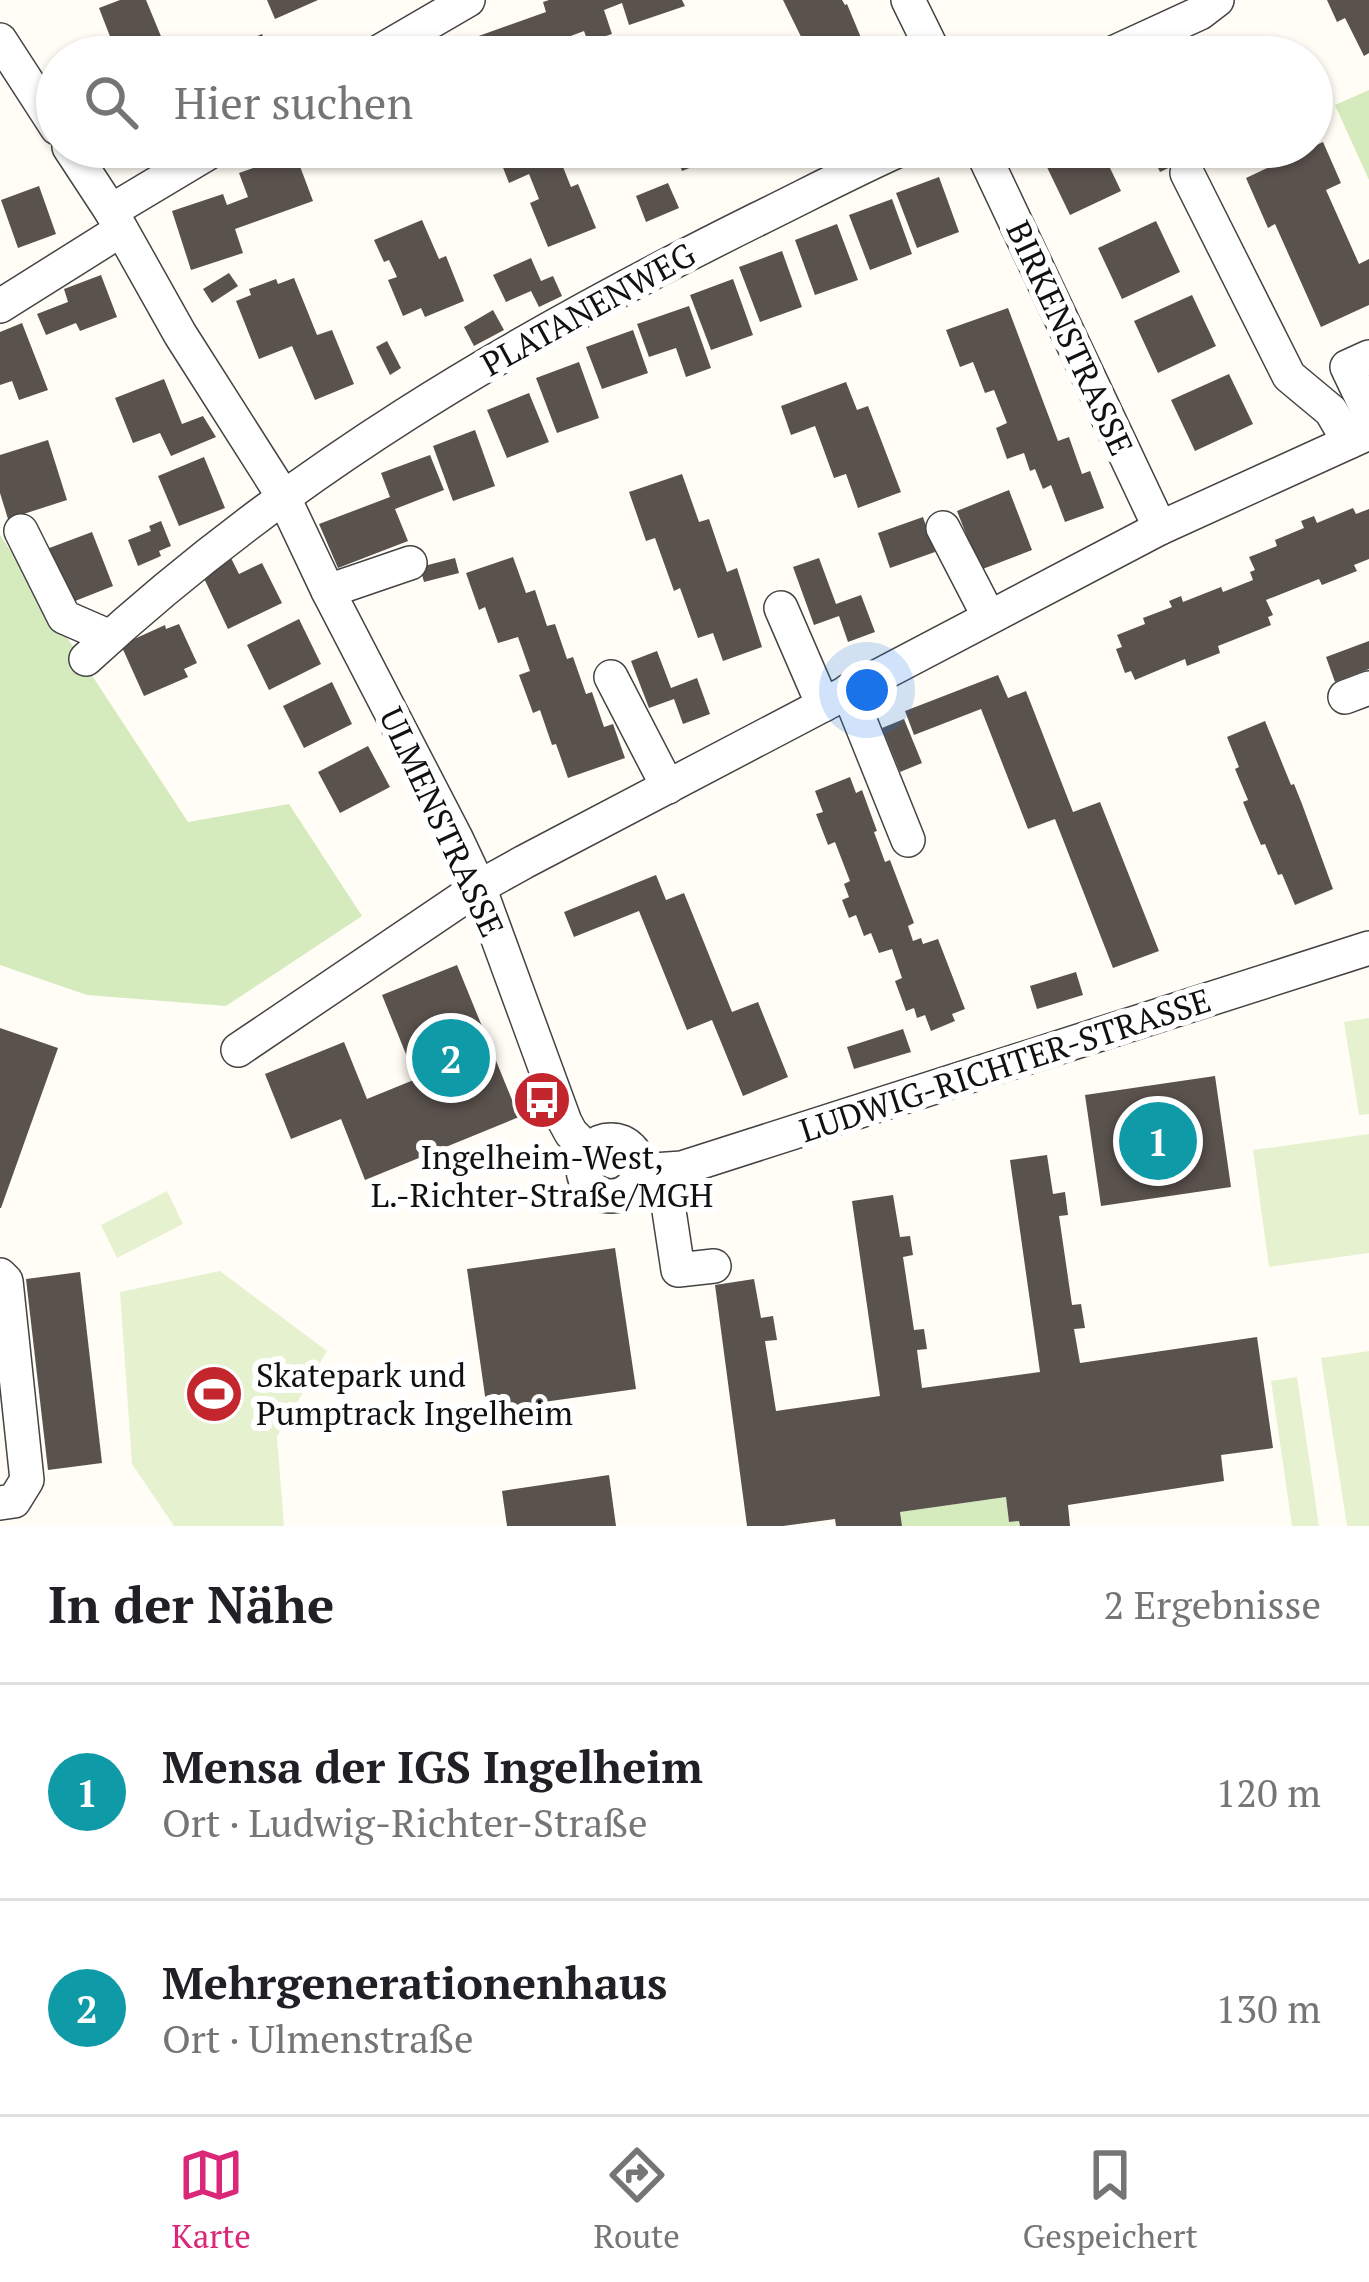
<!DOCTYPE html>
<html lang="de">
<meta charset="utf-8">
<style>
:root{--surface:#fff;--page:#f6f6f6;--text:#202124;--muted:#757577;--line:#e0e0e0;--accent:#db2777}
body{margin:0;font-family:"PT Serif",serif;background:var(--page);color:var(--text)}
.you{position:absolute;left:867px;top:690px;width:42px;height:42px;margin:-30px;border:9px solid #fff;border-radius:50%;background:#1a73e8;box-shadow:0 0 0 18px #1a73e833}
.badge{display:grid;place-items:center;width:78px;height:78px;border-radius:50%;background:var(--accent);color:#fff;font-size:39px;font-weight:700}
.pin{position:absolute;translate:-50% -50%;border:6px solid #fff;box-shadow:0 3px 12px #0006}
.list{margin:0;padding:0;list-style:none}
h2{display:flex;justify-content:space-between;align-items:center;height:156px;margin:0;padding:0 48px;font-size:51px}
h2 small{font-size:39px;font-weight:400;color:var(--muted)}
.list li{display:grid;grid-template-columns:78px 1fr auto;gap:36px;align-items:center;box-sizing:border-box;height:216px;padding:0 48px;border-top:3px solid var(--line)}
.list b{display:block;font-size:45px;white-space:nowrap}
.list p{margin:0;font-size:39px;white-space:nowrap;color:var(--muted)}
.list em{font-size:39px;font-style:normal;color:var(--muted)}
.icon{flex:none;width:66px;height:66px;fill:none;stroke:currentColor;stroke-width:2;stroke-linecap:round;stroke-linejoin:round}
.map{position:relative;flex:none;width:1369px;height:1526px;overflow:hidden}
.search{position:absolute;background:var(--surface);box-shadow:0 3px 9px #0004;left:36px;right:36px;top:36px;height:132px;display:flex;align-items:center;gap:30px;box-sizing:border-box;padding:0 42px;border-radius:66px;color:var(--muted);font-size:45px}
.sheet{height:588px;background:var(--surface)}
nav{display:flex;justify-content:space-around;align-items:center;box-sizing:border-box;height:168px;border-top:3px solid var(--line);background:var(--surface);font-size:33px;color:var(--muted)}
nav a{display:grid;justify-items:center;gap:6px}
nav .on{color:var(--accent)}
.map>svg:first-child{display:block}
.green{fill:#d5ebbd}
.pitch{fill:#e6f2cf}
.building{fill:#5a524d}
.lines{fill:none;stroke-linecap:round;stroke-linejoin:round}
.minor-casing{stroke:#444;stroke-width:36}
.minor{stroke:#fff;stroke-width:33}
.labels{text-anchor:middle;stroke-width:12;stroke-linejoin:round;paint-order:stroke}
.street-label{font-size:33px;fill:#111;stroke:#fff}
.poi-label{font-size:33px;fill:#111;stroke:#fff}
</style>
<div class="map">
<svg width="1369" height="1526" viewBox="0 0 1369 1526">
<rect width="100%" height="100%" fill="#fffdf5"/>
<g class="green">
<path d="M1369,90V180L1335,105Z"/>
<path d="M0,535L188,822L289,804L362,916L226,1006L87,995L0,965Z"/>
<path d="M1006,1497L1009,1522L1019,1521L1020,1526H902L900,1512Z"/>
</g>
<g class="pitch">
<path d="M1369,1018V1114L1359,1115L1344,1022Z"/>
<path d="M1369,1134V1253L1269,1267L1253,1150Z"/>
<path d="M167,1191L183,1224L117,1258L101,1225Z"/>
<path d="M220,1271L327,1351L277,1437L284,1526H174L132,1464L120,1292Z"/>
<path d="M1369,1351V1526H1347L1321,1358Z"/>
<path d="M1297,1377L1319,1526H1292L1271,1381Z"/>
</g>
<g class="building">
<path d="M120,0H146L165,46L174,42L180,57H118L99,8Z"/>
<path d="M267,0H318L275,19Z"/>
<path d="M549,0H682L685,6L629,25L622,3L604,10L612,34L588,42L584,31L531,51L532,57H469L462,42L546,12L543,2Z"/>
<path d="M783,0H842L845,5L847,4L869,57H811Z"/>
<path d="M1327,0H1369V53L1364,56L1345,18L1337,22Z"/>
<path d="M262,34L272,57H229L225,50Z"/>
<path d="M1323,142L1341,183L1326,190L1359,264L1369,259V305L1321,327L1275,224L1268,228L1246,178Z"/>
<path d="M321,147H388V148L329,168Z"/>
<path d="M533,147H555L571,187L578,184L596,228L548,247L530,203L539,199L529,174L509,183L500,160Z"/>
<path d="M673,147H728L730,152L682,171Z"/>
<path d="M1074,147H1100L1121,191L1070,215L1044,161Z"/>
<path d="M1148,147H1213L1160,172Z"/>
<path d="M295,153L313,201L235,229L243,253L191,270L172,211L223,194L227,205L248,197L239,173Z"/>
<path d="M939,177L959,232L917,248L896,193Z"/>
<path d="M668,183L679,208L646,222L636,196Z"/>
<path d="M39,186L56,234L18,248L1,200Z"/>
<path d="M892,199L912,254L870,270L849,215Z"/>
<path d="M422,220L439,259L446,256L464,301L425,317L421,308L403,316L388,280L397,277L389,260L384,262L374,240Z"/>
<path d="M1156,221L1180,272L1122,299L1098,248Z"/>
<path d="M837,224L858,280L815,295L795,240Z"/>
<path d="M782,251L802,307L760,322L739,267Z"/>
<path d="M531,258L541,281L553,276L562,296L539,307L531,291L506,302L493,275Z"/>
<path d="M229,273L238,286L212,303L203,289Z"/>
<path d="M101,275L117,317L80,331L76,323L46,335L37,314L68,302L64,289Z"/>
<path d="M294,278L317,335L332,330L354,384L315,400L292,346L259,359L236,301L251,295L249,289L276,279L278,284Z"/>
<path d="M733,279L753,335L711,350L690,295Z"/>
<path d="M1192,295L1216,346L1158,373L1134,321Z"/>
<path d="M689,306L711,368L686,377L676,348L649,357L637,324Z"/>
<path d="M1008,308L1058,441L1069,437L1082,474L1090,471L1104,508L1065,522L1051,485L1043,489L1035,469L1030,471L1024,453L1007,459L996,428L1007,423L994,390L985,393L973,362L960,367L946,330Z"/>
<path d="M493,310L504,330L474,346L464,327Z"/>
<path d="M22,323L48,390L19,400L12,381L0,385V332Z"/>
<path d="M633,330L648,373L602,389L586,347Z"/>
<path d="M387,341L401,368L390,375L376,347Z"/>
<path d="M579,362L599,418L557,433L536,378Z"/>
<path d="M1229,374L1253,424L1195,451L1171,400Z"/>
<path d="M164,379L182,424L203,416L216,437L171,456L160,433L133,443L115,398Z"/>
<path d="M846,382L857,410L868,406L901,492L858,508L846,474L834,478L815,426L791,435L781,406Z"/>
<path d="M529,393L549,442L507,458L487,410Z"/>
<path d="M475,430L495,486L453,501L433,446Z"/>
<path d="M48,440L67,500L8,519L0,493V455Z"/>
<path d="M430,455L444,490L395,509L408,541L338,568L319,524L390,497L381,473Z"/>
<path d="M204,457L225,508L179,526L158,476Z"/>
<path d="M682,474L699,522L709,519L727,572L737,568L762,647L723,661L713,633L698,638L680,588L674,591L655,538L646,541L629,492Z"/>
<path d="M1009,490L1032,550L980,570L957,511Z"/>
<path d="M1353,508L1356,514L1369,509V559L1354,565L1357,571L1322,585L1319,579L1266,600L1273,615L1268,617L1271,625L1218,646L1220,653L1187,666L1185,659L1135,680L1131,671L1125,673L1116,649L1122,647L1117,635L1145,624L1143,618L1172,607L1169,601L1181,596L1183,602L1221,587L1223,592L1253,580L1250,572L1255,570L1249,557L1277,546L1275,540L1304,528L1301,521L1314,516L1317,523Z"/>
<path d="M923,517L935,552L890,568L878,533Z"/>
<path d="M161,521L171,546L159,551L161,556L138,566L128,540L151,531L149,526Z"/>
<path d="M92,532L113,586L65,605L44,550Z"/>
<path d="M513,557L526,593L535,590L547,626L555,624L567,659L573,657L586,694L592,692L604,727L613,724L625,758L568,778L556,744L552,745L540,710L533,713L519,675L530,671L518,637L498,643L485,607L479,610L466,573Z"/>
<path d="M231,558L239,574L262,563L282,603L228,629L201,572Z"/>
<path d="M455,558L459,573L424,582L420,567Z"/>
<path d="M819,558L836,604L861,595L875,632L848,642L839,616L814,625L793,567Z"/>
<path d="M299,619L321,664L269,690L247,645Z"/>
<path d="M179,624L197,663L184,669L188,677L144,696L121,645L165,625L166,629Z"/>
<path d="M1369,641V669L1335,682L1326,657Z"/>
<path d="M657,651L671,688L697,678L710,714L683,724L674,699L649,708L631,661Z"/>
<path d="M998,675L1008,698L1026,691L1073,812L1100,802L1159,951L1113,968L1055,819L1028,829L981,709L914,735L905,711Z"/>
<path d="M332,682L352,724L304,748L283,706Z"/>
<path d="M904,719L922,763L900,772L882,728Z"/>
<path d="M1265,721L1291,785L1294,784L1302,804L1333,889L1295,905L1282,874L1278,875L1265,844L1261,845L1252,824L1243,802L1248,800L1235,769L1239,767L1227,737Z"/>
<path d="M368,746L390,787L340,813L318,772Z"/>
<path d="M850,777L856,793L862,790L877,831L874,832L885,862L890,860L914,923L908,926L913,941L921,938L923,944L938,939L965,1009L952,1014L955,1021L931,1031L925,1015L917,1018L914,1008L906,1011L895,981L902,978L892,949L879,953L871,933L864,936L856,915L849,918L842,900L849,897L844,884L850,881L835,842L828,845L816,814L823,812L815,791Z"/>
<path d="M656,875L666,900L684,893L732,1012L758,1002L788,1077L743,1096L712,1020L687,1030L639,911L574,937L564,912Z"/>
<path d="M457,965L519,1117L365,1180L341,1119L291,1139L265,1074L344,1042L367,1099L416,1079L382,995Z"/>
<path d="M1076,972L1083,995L1037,1009L1030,986Z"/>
<path d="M0,1028L58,1048L1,1208H0Z"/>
<path d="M903,1029L911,1052L854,1069L847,1047Z"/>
<path d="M1215,1076L1231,1187L1101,1206L1085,1095Z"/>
<path d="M1047,1155L1053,1194L1065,1192L1068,1215L1059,1216L1072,1305L1081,1304L1085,1328L1074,1329L1080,1363L1257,1337L1273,1448L1221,1455L1224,1481L1068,1505L1070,1526H1020L1019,1521L1009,1522L1006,1497L900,1512L902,1526H836L835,1519L783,1526H747L715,1285L754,1279L761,1318L773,1316L777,1340L765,1341L776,1411L880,1396L852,1201L893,1195L900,1237L910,1236L913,1255L903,1257L914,1330L924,1329L927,1349L917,1350L922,1388L1040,1372L1010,1160Z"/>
<path d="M615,1248L636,1389L487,1410L467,1269Z"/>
<path d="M80,1272L102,1463L48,1470L26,1279Z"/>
<path d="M609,1475L616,1526H507L502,1491Z"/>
</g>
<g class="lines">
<defs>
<g id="minor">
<path d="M908,0L936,57"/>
<path d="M0,40L57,128"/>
<path d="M370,57L468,0"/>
<path d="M1104,57L1200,13L1217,0"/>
<path d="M69,147L111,211L180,334L283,496L328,591L456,838L479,887L565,1122L571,1133L589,1151"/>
<path d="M980,147L1160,528"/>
<path d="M1187,173L1289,376L1331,411L1349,442"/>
<path d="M111,211L218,147"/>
<path d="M0,306L121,230"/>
<path d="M1369,357L1347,367L1369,413"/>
<path d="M943,528L989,617"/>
<path d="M21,531L64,617L110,637"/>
<path d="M328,591L410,563"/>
<path d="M781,608L823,705"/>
<path d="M86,659C288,472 512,341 758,219C807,195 856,169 906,147"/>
<path d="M611,677L668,787"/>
<path d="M848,691L908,840"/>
<path d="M1345,697L1369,688"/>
<path d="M238,1050L479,887L524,862L1160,528L1369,433"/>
<circle cx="611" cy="1168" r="28"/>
<path d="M639,1171L682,1168L1369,948"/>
<path d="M663,1171L678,1270L714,1266"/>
<path d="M0,1275L6,1281L27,1480L14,1501L0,1503"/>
</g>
</defs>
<use href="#minor" class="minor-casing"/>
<use href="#minor" class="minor"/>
</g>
<defs>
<symbol id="bus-disc" viewBox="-11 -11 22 22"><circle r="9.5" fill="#c4262e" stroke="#fff"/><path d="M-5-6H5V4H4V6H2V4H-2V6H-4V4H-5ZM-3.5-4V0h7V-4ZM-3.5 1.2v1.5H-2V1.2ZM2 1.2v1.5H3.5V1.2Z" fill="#fff"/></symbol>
<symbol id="stadium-disc" viewBox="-11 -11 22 22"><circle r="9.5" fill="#c4262e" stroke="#fff"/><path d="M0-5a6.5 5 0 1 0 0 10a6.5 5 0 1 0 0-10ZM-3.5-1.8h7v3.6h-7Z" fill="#fff"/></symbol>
</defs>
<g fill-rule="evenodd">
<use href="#bus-disc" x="509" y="1067" width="66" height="66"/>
<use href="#stadium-disc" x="181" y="1361" width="66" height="66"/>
</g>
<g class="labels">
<g class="street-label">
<text transform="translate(588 309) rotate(-29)" y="12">PLATANENWEG</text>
<text transform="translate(1070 338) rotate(65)" y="12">BIRKENSTRASSE</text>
<text transform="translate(442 822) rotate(65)" y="12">ULMENSTRASSE</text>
<text transform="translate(1005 1065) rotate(-18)" y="12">LUDWIG-RICHTER-STRASSE</text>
</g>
<g class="poi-label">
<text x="542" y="1169">Ingelheim-West,<tspan x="542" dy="38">L.-Richter-Straße/MGH</tspan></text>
<text x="256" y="1387" text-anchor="start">Skatepark und<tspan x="256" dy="38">Pumptrack Ingelheim</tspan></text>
</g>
</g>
</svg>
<div class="you"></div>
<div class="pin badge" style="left:1158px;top:1141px;background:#0f9aa8">1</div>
<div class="pin badge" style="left:451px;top:1058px;background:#0f9aa8">2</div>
<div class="search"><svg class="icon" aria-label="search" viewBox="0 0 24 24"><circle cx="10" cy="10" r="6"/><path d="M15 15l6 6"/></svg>Hier suchen</div>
</div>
<section class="sheet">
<h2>In der Nähe<small>2 Ergebnisse</small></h2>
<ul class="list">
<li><span class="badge" style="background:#0f9aa8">1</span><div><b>Mensa der IGS Ingelheim</b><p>Ort · Ludwig-Richter-Straße</p></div><em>120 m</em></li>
<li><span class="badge" style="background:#0f9aa8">2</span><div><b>Mehrgenerationenhaus</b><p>Ort · Ulmenstraße</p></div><em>130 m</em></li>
</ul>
</section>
<nav>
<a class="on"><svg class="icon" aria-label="map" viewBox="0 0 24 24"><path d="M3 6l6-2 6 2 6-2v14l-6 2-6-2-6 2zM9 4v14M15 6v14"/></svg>Karte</a>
<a><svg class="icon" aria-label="directions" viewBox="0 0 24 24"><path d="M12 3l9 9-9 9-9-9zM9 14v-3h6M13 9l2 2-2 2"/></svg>Route</a>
<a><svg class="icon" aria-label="saved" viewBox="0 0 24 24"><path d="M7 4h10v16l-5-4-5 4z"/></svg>Gespeichert</a>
</nav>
